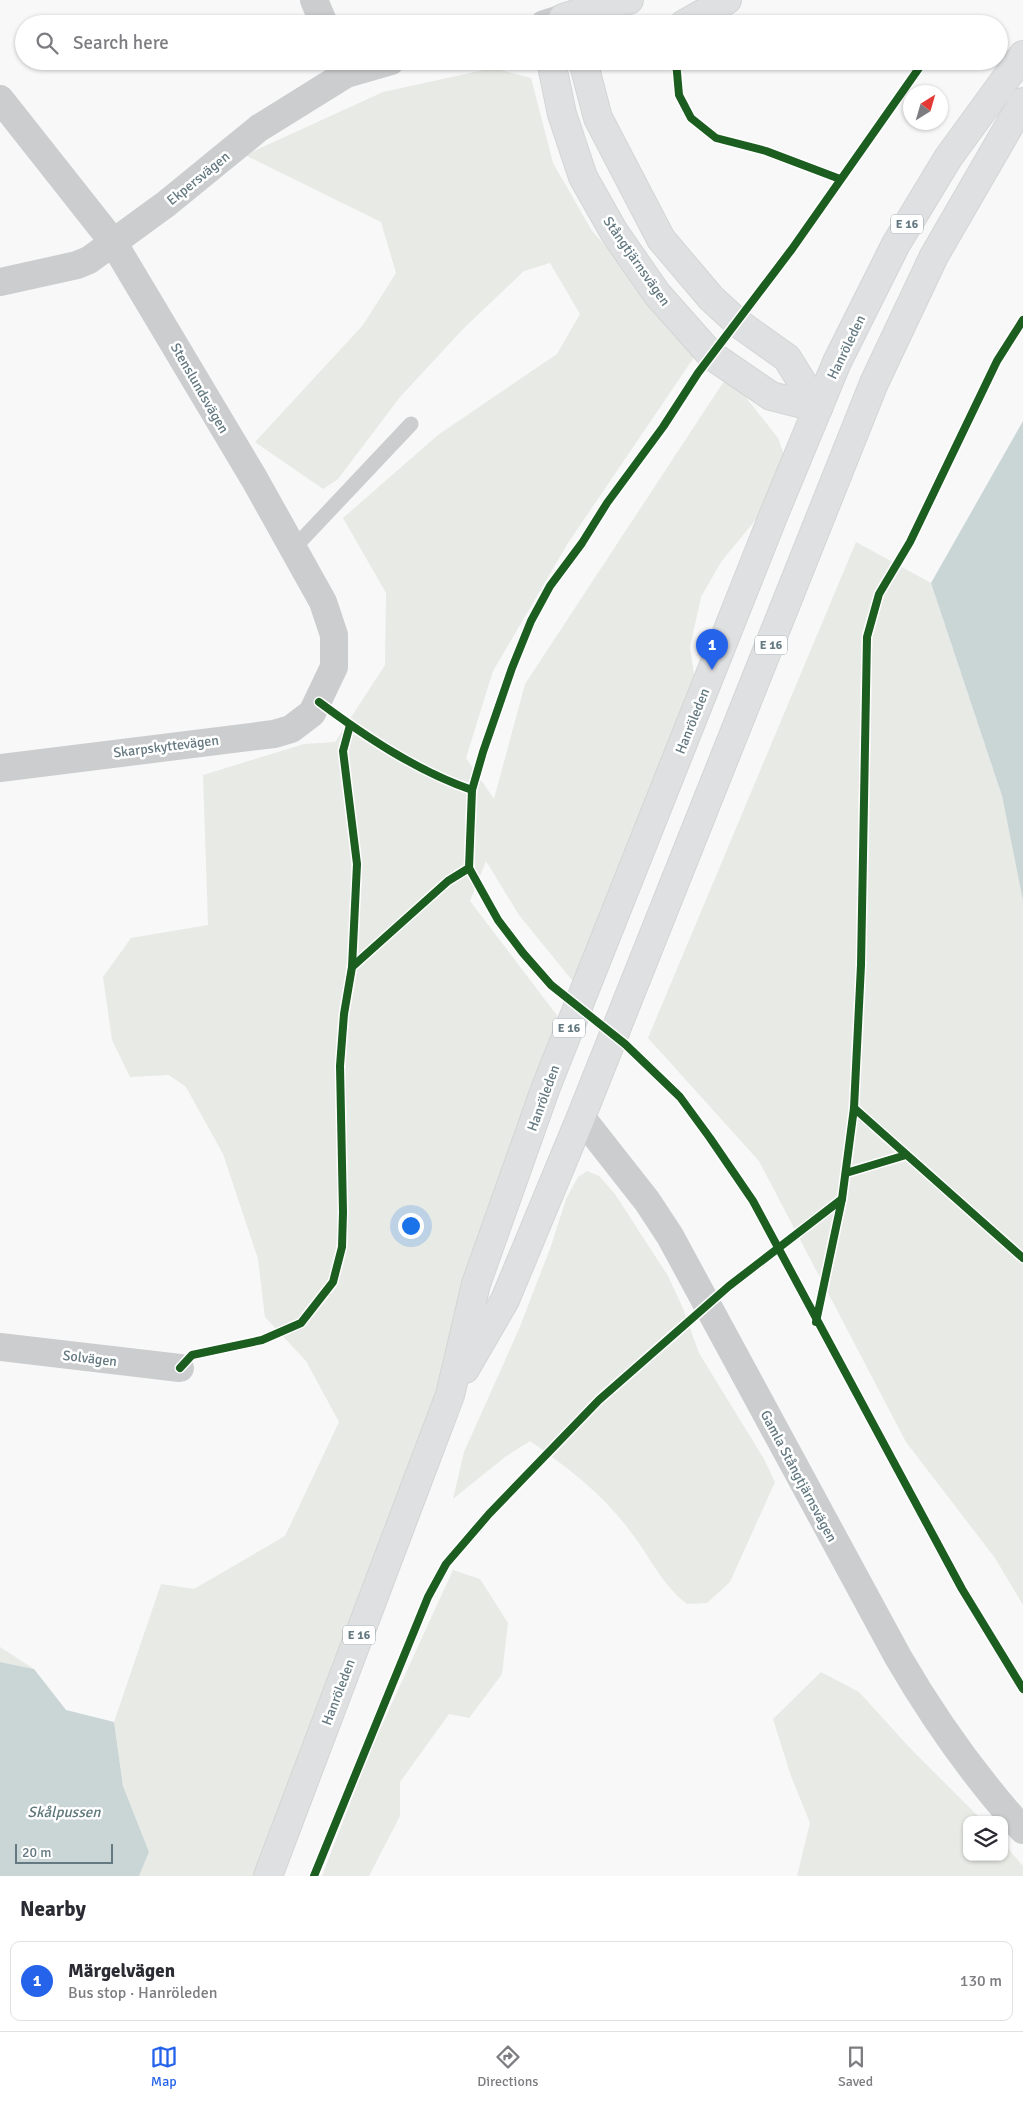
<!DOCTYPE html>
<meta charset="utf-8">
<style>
:root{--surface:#fff;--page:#f2f2f3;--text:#2b2b33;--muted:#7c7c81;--line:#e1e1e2;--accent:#2563eb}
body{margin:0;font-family:Signika,sans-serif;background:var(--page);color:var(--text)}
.controls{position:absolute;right:15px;bottom:15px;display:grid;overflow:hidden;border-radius:10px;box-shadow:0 1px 4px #0004}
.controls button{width:45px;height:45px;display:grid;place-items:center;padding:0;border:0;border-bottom:1px solid var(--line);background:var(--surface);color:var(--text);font:25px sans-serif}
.compass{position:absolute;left:903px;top:85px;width:45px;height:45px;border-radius:50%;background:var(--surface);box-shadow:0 1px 4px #0004;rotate:37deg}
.scale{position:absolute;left:15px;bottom:12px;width:98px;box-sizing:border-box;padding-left:5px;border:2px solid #647981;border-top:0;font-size:14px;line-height:18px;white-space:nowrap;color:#647981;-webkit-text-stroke:4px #fff;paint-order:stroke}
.you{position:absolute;left:410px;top:1225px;width:18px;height:18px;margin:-12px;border:4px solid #fff;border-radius:50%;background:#1a73e8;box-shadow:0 0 0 8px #1a73e833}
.badge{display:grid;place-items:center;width:32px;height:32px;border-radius:50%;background:var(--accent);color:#fff;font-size:16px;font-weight:700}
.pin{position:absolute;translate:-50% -41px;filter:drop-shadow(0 1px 2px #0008)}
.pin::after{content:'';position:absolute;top:26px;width:18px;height:15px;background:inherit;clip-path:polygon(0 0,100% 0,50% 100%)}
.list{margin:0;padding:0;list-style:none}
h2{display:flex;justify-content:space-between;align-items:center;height:65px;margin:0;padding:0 20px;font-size:21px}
h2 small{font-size:16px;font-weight:400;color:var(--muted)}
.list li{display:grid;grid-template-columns:32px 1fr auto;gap:15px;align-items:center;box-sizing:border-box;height:80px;margin:0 10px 10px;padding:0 10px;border:1px solid var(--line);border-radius:10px}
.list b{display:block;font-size:19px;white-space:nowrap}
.list p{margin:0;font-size:16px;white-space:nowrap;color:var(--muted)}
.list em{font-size:16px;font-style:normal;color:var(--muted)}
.icon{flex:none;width:28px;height:28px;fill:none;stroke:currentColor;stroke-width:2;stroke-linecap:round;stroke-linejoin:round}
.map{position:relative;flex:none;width:1023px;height:1876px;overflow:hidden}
.search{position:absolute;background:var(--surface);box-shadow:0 1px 4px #0004;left:15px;right:15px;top:15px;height:55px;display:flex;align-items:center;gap:12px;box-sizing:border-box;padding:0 18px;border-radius:28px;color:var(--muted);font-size:19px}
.sheet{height:155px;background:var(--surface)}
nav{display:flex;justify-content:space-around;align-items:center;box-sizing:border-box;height:70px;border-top:1px solid var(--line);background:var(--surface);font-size:14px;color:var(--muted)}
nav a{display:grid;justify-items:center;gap:2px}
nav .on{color:var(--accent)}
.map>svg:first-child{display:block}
.green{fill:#e8eae5}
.water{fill:#cad5d6}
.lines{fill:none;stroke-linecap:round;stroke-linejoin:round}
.secondary-casing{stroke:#d4d5d5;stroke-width:30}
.highway-casing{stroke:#d4d5d5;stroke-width:30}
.lane{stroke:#cbcdce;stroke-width:15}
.street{stroke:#cbcdce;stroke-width:28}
.secondary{stroke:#dfe0e1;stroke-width:28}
.highway{stroke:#dfe0e1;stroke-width:28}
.cycleway-casing{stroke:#fff;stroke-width:11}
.cycleway{stroke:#1b5e20;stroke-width:8}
.labels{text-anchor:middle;stroke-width:5;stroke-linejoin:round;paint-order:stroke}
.shield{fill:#fff;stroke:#92a1a7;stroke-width:1}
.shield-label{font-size:12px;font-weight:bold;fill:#647981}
.street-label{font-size:14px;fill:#647981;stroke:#fff}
.water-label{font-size:15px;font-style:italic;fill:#5f787c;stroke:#fff}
</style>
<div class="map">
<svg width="1023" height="1876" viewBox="0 0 1023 1876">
<rect width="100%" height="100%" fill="#f8f8f8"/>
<g class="green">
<path d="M493,68L531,78L553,163L592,231L699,350L568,543L493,671L466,758L494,799L525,684L728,375L778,438L786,460L762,512L721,562L701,597L690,647L698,702L584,995L519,915L486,861L470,901L575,1039L254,1876H139L149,1852L123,1786L114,1722L161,1584L194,1589L285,1536L339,1422L306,1361L265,1317L258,1259L223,1154L186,1087L169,1075L130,1077L112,1040L103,977L131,938L208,925L203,775L304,744L335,742L385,665L386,593L343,518L438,435L557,354L580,314L550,263L524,271L464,328L400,397L338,479L323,489L255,442L363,325L396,273L381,222L245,155L383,92Z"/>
<path d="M856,542L931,583L1002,796L1023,901V1605L995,1558L906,1442L759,1161L648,1038Z"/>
<path d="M587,1171L599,1176L615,1194L668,1276L682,1306L699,1353L764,1459L775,1482L730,1582L707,1603L687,1604C662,1585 649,1555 630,1531C603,1494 567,1467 530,1441L505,1457L453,1499L464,1452L519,1329L551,1246L566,1199L578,1177Z"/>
<path d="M453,1570L480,1579L508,1623L502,1674L469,1718L449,1714L400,1782V1816L369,1876H322L371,1749Z"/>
<path d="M0,1647L34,1669L0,1662Z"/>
<path d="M821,1672L859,1692L910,1748L982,1820H967V1857H1004V1844L1023,1866V1876H797L810,1823L791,1776L773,1719Z"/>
</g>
<g class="water">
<path d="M1023,421V901L1002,796L931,583Z"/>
<path d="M0,1662L34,1669L66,1710L114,1722L123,1786L149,1852L139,1876H0Z"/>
</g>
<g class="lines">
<defs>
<g id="secondary">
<path d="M563,18L610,3L629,0"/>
<path d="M684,24L727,0"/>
<path d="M551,61L562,114L583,177L614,232L657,294L711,355L771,396L818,408"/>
<path d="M583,61L598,118L661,239L711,298L738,323L787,358L818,408"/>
</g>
<g id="highway">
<path d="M465,1369L505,1300L581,1117L874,383L934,256L1023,102"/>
<path d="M268,1876L450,1395L476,1284L546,1087L774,514L837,362L896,244L948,158L1023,55"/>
</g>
</defs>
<use href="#secondary" class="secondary-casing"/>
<use href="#highway" class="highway-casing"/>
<path class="lane" d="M293,549L411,424"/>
<g class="street">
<path d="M314,0L324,24"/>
<path d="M544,24L563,18"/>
<path d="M0,99L113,242L255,480L323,602L334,635V667L312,713L291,729L274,734L0,768"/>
<path d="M0,282L77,265L89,260L166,204L259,128L346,74L391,61"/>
<path d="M581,1117L647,1201L670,1236L898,1657C934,1719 975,1777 1023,1830"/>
<path d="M0,1347L180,1368"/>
</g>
<use href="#secondary" class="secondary"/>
<use href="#highway" class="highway"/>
<defs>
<g id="cycleway">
<path d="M676,61L679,95L691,118L716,138L766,151L840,179"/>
<path d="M924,61L792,249L698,373L663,427L607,503L582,543L550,586L531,621L512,668L483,752L472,790L469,868L498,920L523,953L551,985L625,1044L680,1097L710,1138L753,1201L962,1589L1023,1689"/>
<path d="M319,702C366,737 417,771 472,790"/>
<path d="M350,725L343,751L357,864L352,967"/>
<path d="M854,1108L1023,1258"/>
<path d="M846,1173L906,1155"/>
<path d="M816,1322L842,1199"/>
<path d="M180,1368L192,1355L262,1340L301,1323L333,1282L342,1247L343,1212L340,1066L344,1014L352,967L448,881L469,868"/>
<path d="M314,1876L428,1597L446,1564L489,1514L599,1400L729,1286L842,1199L854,1108L861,965L867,637L879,594L910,542L997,361L1023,320"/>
</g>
</defs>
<use href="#cycleway" class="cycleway-casing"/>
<use href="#cycleway" class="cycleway"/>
</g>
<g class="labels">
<g class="shield">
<rect x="891" y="214.5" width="32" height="19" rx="4"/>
<rect x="755" y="635.5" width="32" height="19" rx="4"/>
<rect x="553" y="1018.5" width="32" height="19" rx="4"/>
<rect x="343" y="1625.5" width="32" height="19" rx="4"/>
</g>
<g class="shield-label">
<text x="907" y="228">E 16</text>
<text x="771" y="649">E 16</text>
<text x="569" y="1032">E 16</text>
<text x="359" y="1639">E 16</text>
</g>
<g class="street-label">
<text transform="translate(198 178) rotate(-39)" y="5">Ekpersvägen</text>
<text transform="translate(637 261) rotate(55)" y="5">Stångtjärnsvägen</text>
<text transform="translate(846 347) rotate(-64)" y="5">Hanröleden</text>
<text transform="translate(200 388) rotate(60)" y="5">Stenslundsvägen</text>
<text transform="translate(692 721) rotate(-68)" y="5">Hanröleden</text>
<text transform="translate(166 746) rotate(-7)" y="5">Skarpskyttevägen</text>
<text transform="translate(543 1098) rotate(-70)" y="5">Hanröleden</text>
<text transform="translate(90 1358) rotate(7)" y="5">Solvägen</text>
<text transform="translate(799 1476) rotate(62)" y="5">Gamla Stångtjärnsvägen</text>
<text transform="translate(338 1692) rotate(-69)" y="5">Hanröleden</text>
</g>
<g class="water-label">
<text x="64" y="1817">Skålpussen</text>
</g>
</g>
</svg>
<div class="controls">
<button><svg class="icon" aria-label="layers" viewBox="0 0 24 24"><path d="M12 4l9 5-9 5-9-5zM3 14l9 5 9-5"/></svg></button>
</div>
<svg class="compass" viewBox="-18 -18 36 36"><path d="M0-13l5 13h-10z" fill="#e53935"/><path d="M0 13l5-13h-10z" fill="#7c7c81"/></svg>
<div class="scale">20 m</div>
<div class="you"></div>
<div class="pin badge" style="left:712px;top:670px">1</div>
<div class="search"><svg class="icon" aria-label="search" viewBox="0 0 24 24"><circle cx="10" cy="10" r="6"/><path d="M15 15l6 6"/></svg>Search here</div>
</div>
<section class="sheet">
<h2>Nearby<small></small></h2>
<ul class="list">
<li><span class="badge">1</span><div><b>Märgelvägen</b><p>Bus stop · Hanröleden</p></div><em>130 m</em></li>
</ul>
</section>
<nav>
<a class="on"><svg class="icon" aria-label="map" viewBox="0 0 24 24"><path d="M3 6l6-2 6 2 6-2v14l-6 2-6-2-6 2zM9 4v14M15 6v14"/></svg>Map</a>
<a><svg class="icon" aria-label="directions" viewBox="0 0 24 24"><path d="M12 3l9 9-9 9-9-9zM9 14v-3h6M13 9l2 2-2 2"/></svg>Directions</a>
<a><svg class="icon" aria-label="saved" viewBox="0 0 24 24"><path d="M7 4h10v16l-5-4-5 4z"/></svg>Saved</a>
</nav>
